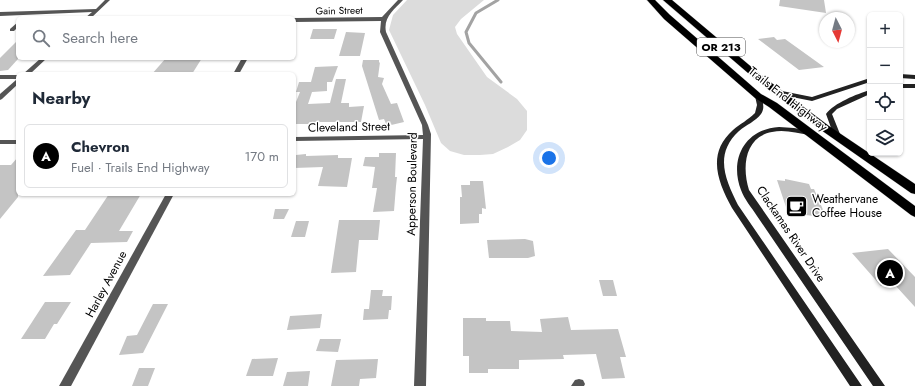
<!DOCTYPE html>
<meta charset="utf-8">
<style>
:root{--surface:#fff;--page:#f2f2f3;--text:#1f2937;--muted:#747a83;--line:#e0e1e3;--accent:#000}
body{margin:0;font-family:Jost,sans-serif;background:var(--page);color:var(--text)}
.controls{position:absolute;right:12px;top:12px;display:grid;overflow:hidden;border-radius:6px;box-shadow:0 1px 3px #0004}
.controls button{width:36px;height:36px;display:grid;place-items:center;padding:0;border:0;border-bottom:1px solid var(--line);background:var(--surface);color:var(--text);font:20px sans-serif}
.compass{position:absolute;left:819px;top:12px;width:36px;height:36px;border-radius:50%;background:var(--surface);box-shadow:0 1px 3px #0004;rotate:174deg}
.you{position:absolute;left:549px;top:158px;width:14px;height:14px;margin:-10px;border:3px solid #fff;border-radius:50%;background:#1a73e8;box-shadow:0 0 0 6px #1a73e833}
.badge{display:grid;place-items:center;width:26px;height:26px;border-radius:50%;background:var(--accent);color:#fff;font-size:13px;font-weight:700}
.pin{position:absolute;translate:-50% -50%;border:2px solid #fff;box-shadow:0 1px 4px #0006}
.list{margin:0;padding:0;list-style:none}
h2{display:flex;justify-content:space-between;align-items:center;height:52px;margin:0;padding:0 16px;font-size:17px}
h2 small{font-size:13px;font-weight:400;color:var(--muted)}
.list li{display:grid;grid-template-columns:26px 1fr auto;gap:12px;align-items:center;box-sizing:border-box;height:64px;margin:0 8px 8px;padding:0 8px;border:1px solid var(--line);border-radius:6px}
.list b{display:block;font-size:15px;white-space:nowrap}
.list p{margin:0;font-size:13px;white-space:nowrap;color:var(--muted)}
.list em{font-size:13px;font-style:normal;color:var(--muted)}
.icon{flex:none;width:22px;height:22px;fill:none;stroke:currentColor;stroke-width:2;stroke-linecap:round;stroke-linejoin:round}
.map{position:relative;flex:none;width:915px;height:386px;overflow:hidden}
.search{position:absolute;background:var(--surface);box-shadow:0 1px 3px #0004;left:16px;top:16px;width:280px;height:44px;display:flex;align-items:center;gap:10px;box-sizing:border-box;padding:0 14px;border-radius:6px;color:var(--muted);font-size:15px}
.panel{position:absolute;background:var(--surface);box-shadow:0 1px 3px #0004;left:16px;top:72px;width:280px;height:124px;border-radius:6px}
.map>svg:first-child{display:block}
.green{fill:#dcdcdc}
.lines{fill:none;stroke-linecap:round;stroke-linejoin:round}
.stream{stroke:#a3a3a3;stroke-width:3}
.building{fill:#c4c4c4}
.highway-casing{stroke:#dbdbdb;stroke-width:1}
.street{fill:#555;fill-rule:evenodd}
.secondary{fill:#222;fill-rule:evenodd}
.highway{fill:#000;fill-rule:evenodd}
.labels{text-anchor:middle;stroke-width:3;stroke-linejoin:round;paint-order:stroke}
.far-street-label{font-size:10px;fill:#000;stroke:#fff}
.shield{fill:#fff;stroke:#4c4c4c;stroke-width:1}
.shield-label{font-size:11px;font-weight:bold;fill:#000}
.street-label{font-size:12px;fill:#000;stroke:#fff}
.poi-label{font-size:12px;fill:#000;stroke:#fff;text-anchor:start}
</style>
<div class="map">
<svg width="915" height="386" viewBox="0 0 915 386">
<rect width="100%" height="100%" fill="#fff"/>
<path class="green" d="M407,0H484L461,19L455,27L457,34L487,77L517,99L527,111V130L520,140L508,147L493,154L480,155H464L450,151L441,143L425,105L389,30L393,15Z"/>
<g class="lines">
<path class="stream" d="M498,0L476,13L466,32L469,43L501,82"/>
</g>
<g class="building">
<path d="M780,0H824L826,13L779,6Z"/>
<path d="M313,29H337L334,39H310Z"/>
<path d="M346,32L365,33L360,56H339Z"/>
<path d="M774,37L777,40L785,39L824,67L799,70L758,39Z"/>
<path d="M18,40V59L8,70L0,71V58Z"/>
<path d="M166,58H202L192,74H152Z"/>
<path d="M363,60H379V63L380,62L378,77L384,78L382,84L391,104L397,103L404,122L387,126L384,119L379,120L362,66Z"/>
<path d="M338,66L332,82H314H327V91L312,92L308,104L330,103L336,79H346L341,103H349V107L364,106L361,122H310L309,124H294V107L300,92H296L299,82H311L315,67Z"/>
<path d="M379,153H396L395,177H397L396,186L394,211L373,212L377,188H372L375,167L363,166L365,157H379Z"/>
<path d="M306,154V156L338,155V158H352L347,187L318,186L323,167L294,168L296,155Z"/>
<path d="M18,157V197L0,219V165H11Z"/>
<path d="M785,179L809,184L811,189H814L824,212H821L823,217L788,213L777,180L785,181Z"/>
<path d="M470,181H483L486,209L482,208V214H479V223L460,224V197H462L461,185H470Z"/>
<path d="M109,194H141L119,231H133L127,242L91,243L70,275L43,276L76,230H85Z"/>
<path d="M275,209H289L284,219H273Z"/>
<path d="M339,220H380L378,240H359L356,272L331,273Z"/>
<path d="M296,221H309L305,237H291Z"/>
<path d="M525,239L533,241L535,256L528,258H489L487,240Z"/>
<path d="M888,249L915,277V307L895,285L881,286L852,253Z"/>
<path d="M599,280H613L617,296H603Z"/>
<path d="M371,290H383L382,296H392L391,310H389L388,319L363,320L364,309H369Z"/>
<path d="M45,302H71L57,324H54L45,339H21Z"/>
<path d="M153,304H168L143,353L119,355L127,336L137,335Z"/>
<path d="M322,314L320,328L287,330L290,316Z"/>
<path d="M568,317L571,330L618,329L626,357H620L625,378L602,379L596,354L563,355L564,359L519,360V369H488V373H469V356H463V318H486V321H510L511,331L542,332L540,319Z"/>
<path d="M320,339H341L338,352L316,351Z"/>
<path d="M278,358L273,376H246L252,359Z"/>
<path d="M378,359L376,378L360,379L359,386H331L336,360Z"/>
<path d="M139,368H155L148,386H132Z"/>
<path d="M310,371L308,386H283L287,372Z"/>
</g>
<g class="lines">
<defs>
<g id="highway">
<path d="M647,0H655L670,15L761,94L777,103L915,206V217L911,215L769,107L755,98L664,19Z"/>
<path d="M663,0H672L761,75L829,126L915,184V194L911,193L821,130L755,79Z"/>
</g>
</defs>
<use href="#highway" class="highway-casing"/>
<g class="street">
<path d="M105,0H110L91,18H85L92,12L0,16V12L96,9Z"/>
<path d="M398,0H403C394,10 383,17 386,32L428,125L431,134L426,386H414L423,139L294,141V137L423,135L422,125L380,32L381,21L294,22V18L382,17Z"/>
<path d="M18,22V27L14,31H10V29Z"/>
<path d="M41,58H47L30,74H23Z"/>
<path d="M242,58H248L239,74H233Z"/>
<rect x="0" y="75" width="18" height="4"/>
<path d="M18,79V84L2,99L0,100V94L16,80Z"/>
<rect x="0" y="140" width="18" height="4"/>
<path d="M166,194H174L71,386H59Z"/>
<path d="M579,379L583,380L585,384L584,386H571L575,380Z"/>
</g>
<g class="secondary">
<path d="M900,74L915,75V79L900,78Z"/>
<path d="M870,78V82L812,101L777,94L774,92L777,90L812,97Z"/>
<rect x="900" y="84" width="15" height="4"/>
<path d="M870,90V94L837,109L832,114L840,134L838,136H834L826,114C834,103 857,94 870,90Z"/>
<path d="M758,94L761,96C763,102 765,108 761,114C756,121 746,125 739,131C714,154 725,179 738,205L862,386H850L732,208C717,181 707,153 733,130C740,124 748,120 755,113L757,105L755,96Z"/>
<path d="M779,127L794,128L811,131L813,133L809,135C797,133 784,129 772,132C744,137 742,168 749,190L885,386H873L757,216C752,208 744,199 741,190C729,159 745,129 779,127Z"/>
</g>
<use href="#highway" class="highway"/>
</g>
<defs>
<symbol id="cafe-square" viewBox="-11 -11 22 22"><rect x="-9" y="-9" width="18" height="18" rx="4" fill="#000" stroke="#fff"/><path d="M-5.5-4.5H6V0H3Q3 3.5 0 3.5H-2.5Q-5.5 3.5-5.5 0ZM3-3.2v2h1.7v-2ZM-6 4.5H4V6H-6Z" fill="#fff"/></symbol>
</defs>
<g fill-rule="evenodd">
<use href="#cafe-square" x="784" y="194" width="25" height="25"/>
</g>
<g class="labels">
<g class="far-street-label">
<text transform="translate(339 10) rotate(-1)" y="4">Gain Street</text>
</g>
<rect class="shield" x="697" y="38" width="48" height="18" rx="3"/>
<g class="shield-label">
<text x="721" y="51">OR 213</text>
</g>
<g class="street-label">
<text transform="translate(788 99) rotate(38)" y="4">Trails End Highway</text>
<text transform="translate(349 127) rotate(-1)" y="4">Cleveland Street</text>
<text transform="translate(412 184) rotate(-89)" y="4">Apperson Boulevard</text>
<text transform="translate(791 234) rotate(56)" y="4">Clackamas River Drive</text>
<text transform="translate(106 284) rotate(-62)" y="4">Harley Avenue</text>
</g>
<g class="poi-label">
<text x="812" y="203">Weathervane<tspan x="812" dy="14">Coffee House</tspan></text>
</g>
</g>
</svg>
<div class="controls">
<button>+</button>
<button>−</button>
<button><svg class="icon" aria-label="locate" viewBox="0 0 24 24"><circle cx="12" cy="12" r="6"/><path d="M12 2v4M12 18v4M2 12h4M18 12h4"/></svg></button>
<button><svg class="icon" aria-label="layers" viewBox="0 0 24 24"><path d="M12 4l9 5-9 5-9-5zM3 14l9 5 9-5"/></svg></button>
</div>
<svg class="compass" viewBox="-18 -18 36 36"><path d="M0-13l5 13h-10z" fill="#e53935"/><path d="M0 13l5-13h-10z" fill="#747a83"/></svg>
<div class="you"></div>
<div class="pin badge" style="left:890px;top:273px">A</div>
<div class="search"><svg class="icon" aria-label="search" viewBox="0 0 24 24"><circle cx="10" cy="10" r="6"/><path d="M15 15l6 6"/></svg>Search here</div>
<section class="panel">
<h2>Nearby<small></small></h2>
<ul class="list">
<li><span class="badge">A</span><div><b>Chevron</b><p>Fuel · Trails End Highway</p></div><em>170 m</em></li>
</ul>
</section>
</div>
